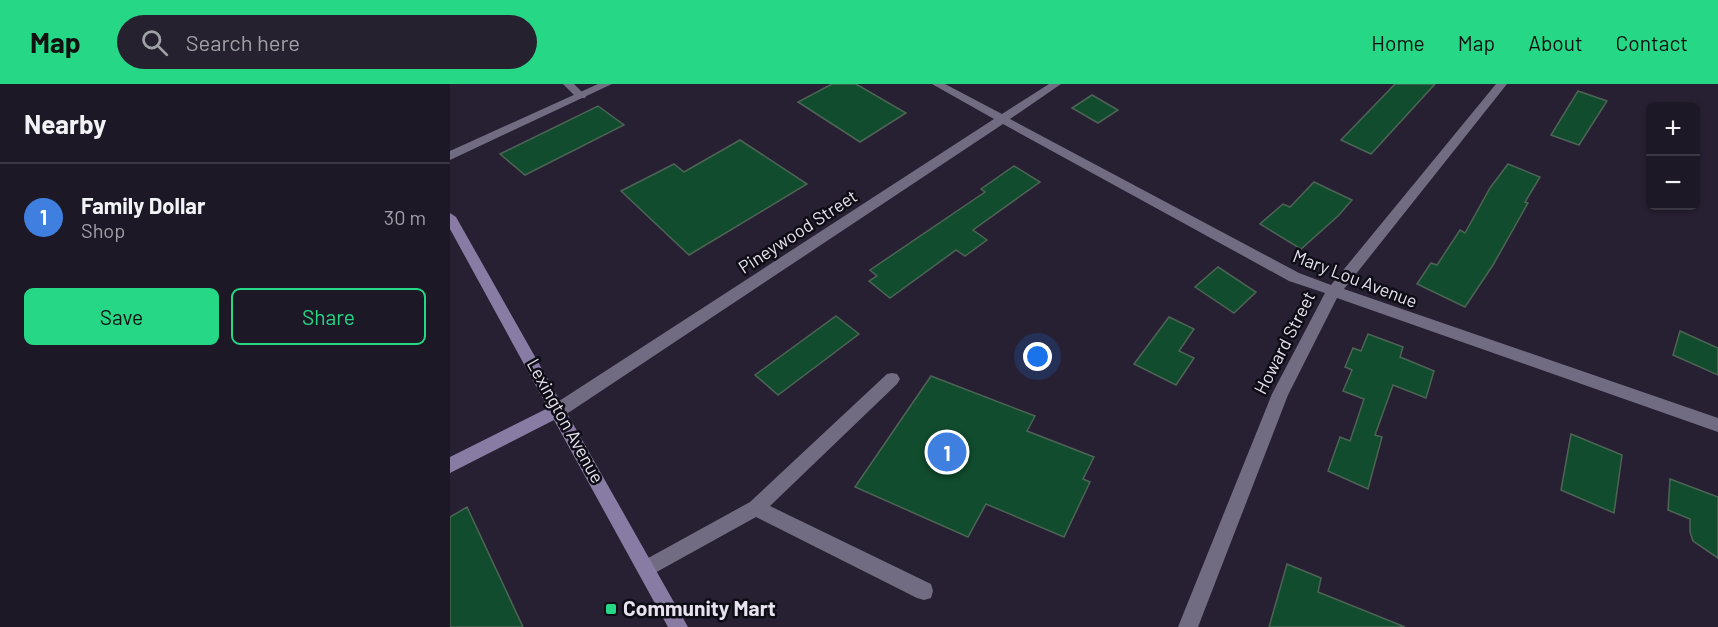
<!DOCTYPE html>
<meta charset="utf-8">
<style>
:root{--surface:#1d1826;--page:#25212e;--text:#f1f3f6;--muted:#a0a0a7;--line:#3b3743;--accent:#26d886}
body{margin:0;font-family:Barlow,sans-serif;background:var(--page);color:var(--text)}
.controls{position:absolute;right:18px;top:18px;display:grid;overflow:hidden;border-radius:9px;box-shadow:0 2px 4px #0004}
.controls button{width:54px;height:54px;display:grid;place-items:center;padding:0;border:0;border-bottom:2px solid var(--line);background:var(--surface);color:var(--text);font:30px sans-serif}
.you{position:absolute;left:588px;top:273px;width:21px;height:21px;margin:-15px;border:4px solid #fff;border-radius:50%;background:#1a73e8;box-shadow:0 0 0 9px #1a73e833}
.badge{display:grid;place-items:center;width:39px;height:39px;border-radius:50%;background:var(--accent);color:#fff;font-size:20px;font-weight:700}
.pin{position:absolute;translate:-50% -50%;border:3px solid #fff;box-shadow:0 2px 6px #0006}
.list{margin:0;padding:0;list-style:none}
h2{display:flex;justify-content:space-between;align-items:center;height:78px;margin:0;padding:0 24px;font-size:26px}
h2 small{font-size:20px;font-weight:400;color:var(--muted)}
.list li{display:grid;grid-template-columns:39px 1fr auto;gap:18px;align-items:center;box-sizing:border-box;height:108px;padding:0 24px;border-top:2px solid var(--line)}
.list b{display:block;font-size:22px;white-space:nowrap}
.list p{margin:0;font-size:20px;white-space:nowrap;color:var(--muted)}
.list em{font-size:20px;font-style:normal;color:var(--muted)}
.actions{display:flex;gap:12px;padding:18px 24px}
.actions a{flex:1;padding:14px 0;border:2px solid var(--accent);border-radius:9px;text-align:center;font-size:21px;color:var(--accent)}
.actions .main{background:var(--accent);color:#111}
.icon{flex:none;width:33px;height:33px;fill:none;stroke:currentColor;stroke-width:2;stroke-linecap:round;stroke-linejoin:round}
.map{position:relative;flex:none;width:1268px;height:543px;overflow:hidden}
header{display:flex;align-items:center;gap:36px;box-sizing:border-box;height:84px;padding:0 30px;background:var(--accent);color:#111}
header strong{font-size:28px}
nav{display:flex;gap:33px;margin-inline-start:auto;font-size:21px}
.search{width:420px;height:54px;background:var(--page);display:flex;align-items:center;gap:15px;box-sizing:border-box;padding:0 21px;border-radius:33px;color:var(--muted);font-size:22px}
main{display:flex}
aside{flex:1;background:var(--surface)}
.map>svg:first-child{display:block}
.building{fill:#114c2e;stroke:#4d6455;stroke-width:1.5}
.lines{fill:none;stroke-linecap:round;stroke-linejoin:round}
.lane{fill:#726c82;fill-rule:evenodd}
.street{fill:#726c82;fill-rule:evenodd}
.secondary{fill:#887ba4;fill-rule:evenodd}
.poi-dot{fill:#26d886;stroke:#0e0c14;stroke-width:2}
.labels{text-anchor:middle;stroke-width:5;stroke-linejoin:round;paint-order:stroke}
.street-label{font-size:18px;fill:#e6e2ef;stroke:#0e0c14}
.near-poi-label{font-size:21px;font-weight:bold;fill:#e6e2ef;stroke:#0e0c14;text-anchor:start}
</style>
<header>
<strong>Map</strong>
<div class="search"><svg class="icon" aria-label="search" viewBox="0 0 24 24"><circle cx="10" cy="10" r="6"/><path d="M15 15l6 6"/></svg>Search here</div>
<nav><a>Home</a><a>Map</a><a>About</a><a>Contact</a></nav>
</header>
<main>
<aside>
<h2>Nearby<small></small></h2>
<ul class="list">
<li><span class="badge" style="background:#3f7fe0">1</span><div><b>Family Dollar</b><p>Shop</p></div><em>30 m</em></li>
</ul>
<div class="actions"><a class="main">Save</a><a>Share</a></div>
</aside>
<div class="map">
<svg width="1268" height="543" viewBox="0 0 1268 543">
<rect width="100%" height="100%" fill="#272033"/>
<g class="building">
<path d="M382,0H406L456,29L410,58L348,18Z"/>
<path d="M945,0H985L921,70L891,56Z"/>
<path d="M1128,7L1157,17L1129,61L1101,51Z"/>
<path d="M642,11L668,26L648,39L622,24Z"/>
<path d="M148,22L174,41L75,91L50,70Z"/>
<path d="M290,56L357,100L239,171L171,107L224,80L234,88Z"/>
<path d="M1058,80L1090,93L1075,118L1078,119L1043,181L1015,223L967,200L981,179L987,181L1010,146L1015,149L1040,104Z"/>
<path d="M564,82L590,98L523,146L537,156L515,172L506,166L440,214L419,197L427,192L420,186L535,108L531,105Z"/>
<path d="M864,98L902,116L888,132L851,165L810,140L833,120L840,123Z"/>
<path d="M768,183L806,208L784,229L745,203Z"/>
<path d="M386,232L409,250L328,311L305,291Z"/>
<path d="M719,233L744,245L729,267L744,274L726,301L684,280Z"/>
<path d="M1230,247L1268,264V291L1223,271Z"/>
<path d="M918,250L953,263L950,273L984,287L976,314L943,301L925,351L932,353L918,405L878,387L890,353L900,357L914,315L893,307L902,286L895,283L903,264L911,267Z"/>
<path d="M481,292L585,332L577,347L644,373L633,395L640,398L614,453L536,420L518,453L405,403Z"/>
<path d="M1121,350L1172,371L1164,429L1111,406Z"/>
<path d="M1220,395L1268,413V474L1243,457L1240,448V435L1218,426Z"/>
<path d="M17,423L73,543H0V433Z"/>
<path d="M837,480L871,494L868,508L955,543H819Z"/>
</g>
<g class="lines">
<g class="lane">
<path d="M113,0H124L136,12L135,14H127Z"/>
<path d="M442,289L447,290L450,295L447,300L320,422L481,500L483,507L481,514L474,516L467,514L306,433L203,490L197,493L191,490L188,484L191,478L300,418L437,290Z"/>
</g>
<g class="street">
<path d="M148,0H162L0,76V67Z"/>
<path d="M482,0H495L552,30L599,0H611L560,35L849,189L881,201L1046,0H1057L894,205L1268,334V348L887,214L838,311L748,543H728L822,310L875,209L839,197L553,40L115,331L109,333L103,331L101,326L103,321L544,35Z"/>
</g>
<path class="secondary" d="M0,129L6,133L238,543H218L104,336L0,389V373L98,324L0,145Z"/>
</g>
<rect class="poi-dot" x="155" y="519" width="12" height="12" rx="3"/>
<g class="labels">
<g class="street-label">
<text transform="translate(348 148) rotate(-33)" y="6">Pineywood Street</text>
<text transform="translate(905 195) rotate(21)" y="6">Mary Lou Avenue</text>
<text transform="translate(835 259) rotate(-63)" y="6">Howard Street</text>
<text transform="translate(115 337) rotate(61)" y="6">Lexington Avenue</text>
</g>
<g class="near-poi-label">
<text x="173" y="532">Community Mart</text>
</g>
</g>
</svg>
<div class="controls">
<button>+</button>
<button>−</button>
</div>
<div class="you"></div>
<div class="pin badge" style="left:497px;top:368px;background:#3f7fe0">1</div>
</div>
</main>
